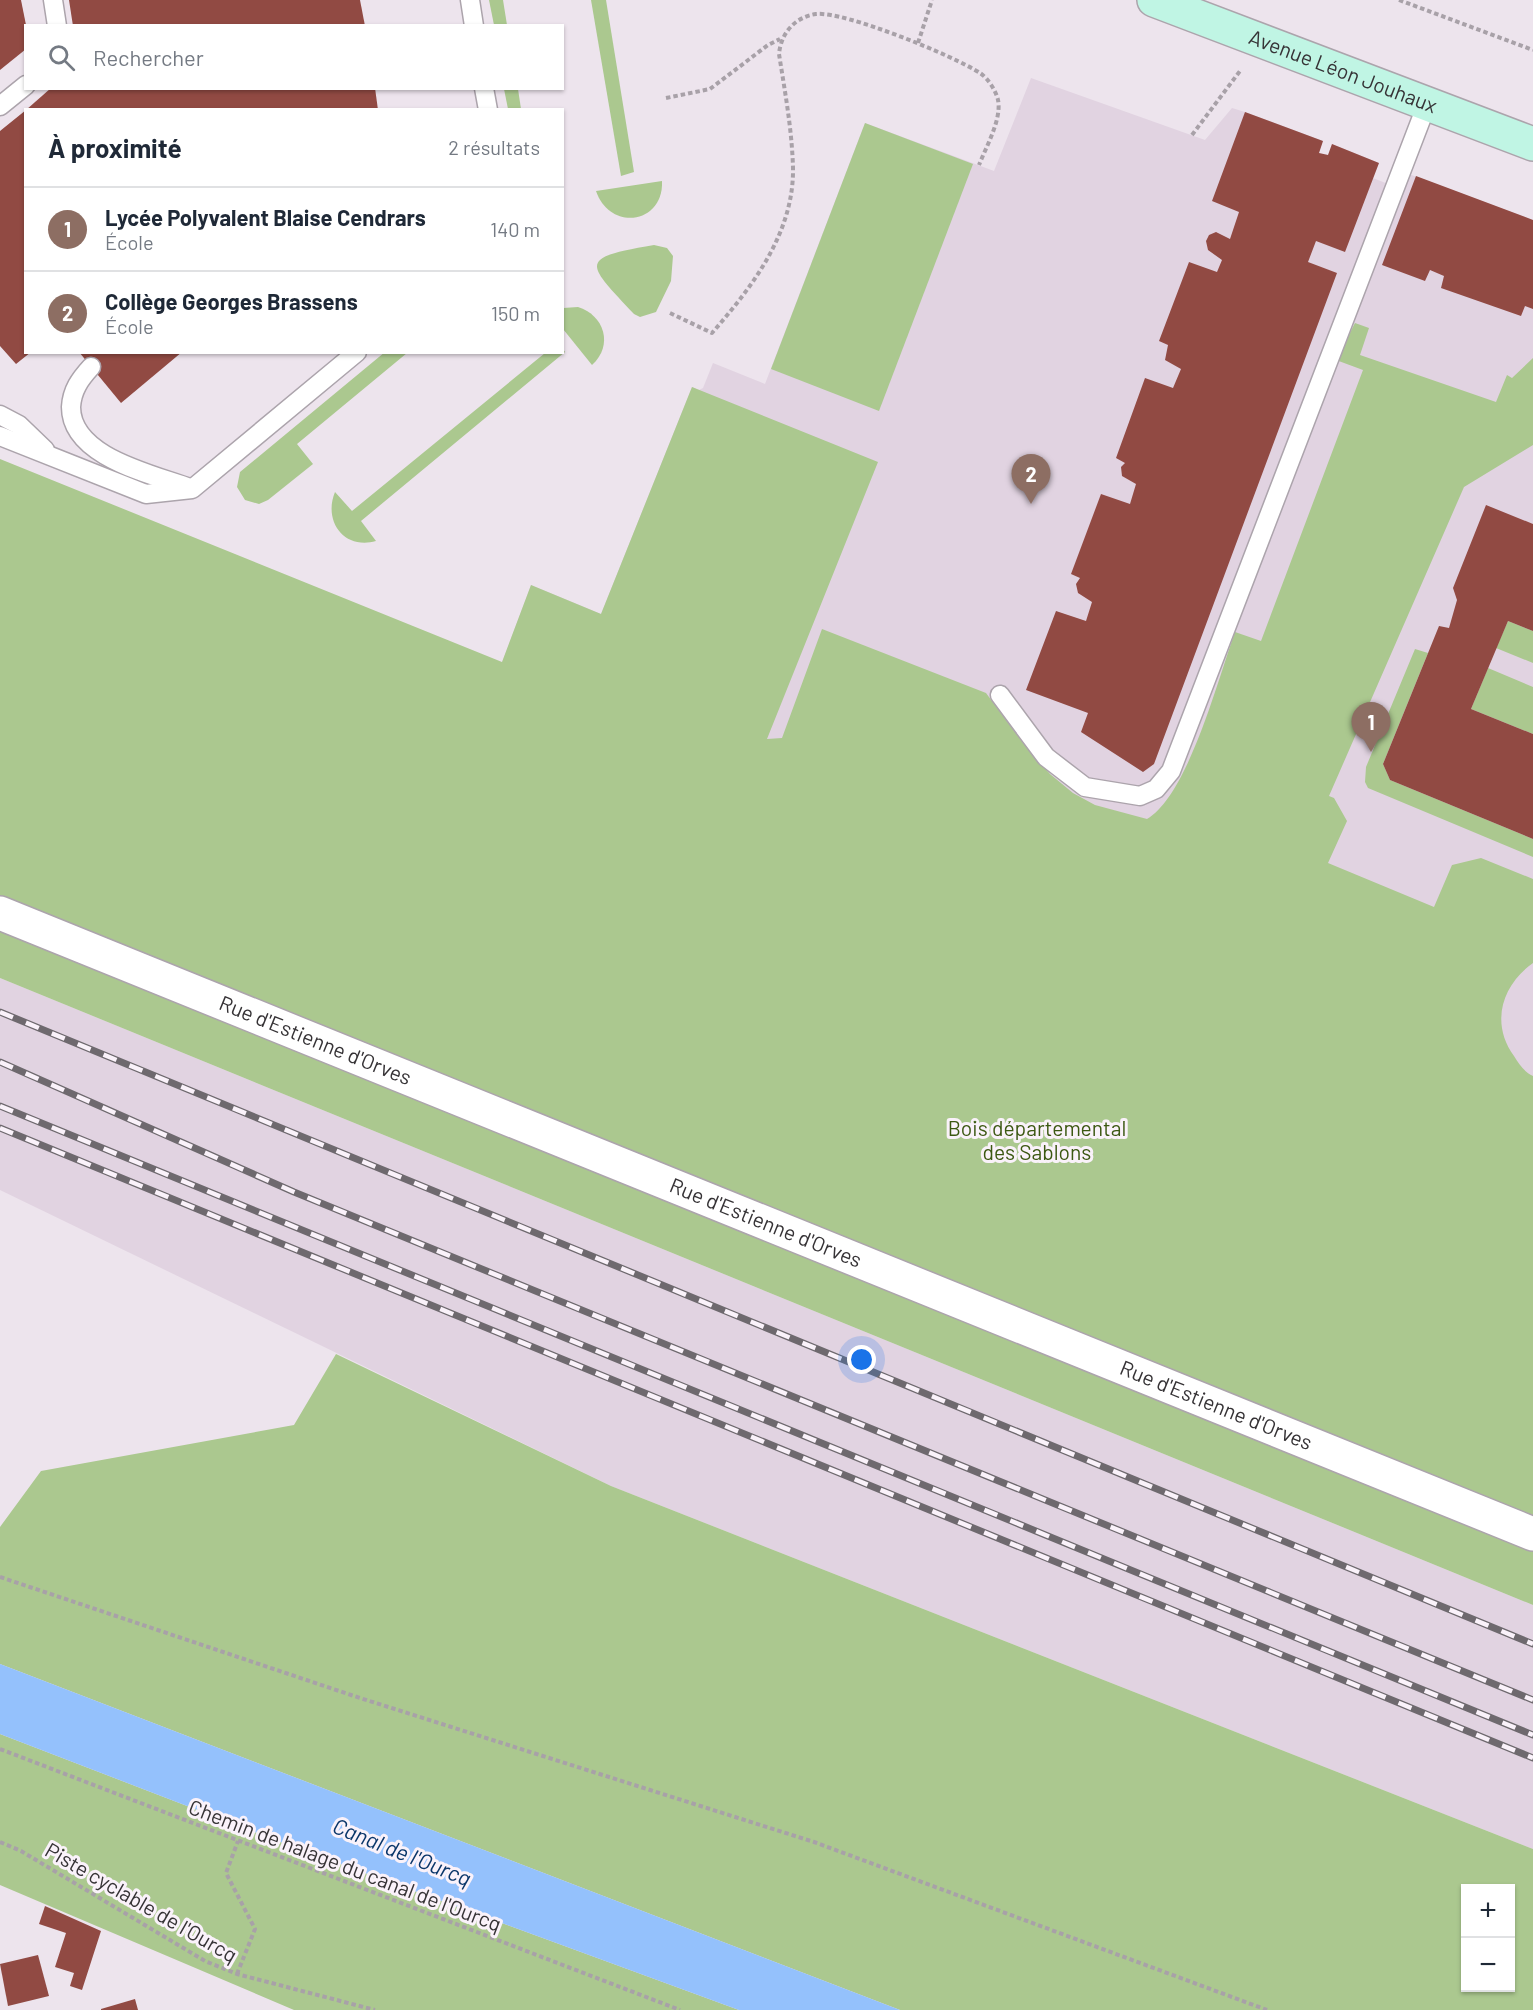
<!DOCTYPE html>
<html lang="fr">
<meta charset="utf-8">
<style>
:root{--surface:#fff;--page:#f6f6f7;--text:#1f2937;--muted:#747a83;--line:#e0e1e3;--accent:#6a5927}
body{margin:0;font-family:Barlow,sans-serif;background:var(--page);color:var(--text)}
.controls{position:absolute;right:18px;bottom:18px;display:grid;overflow:hidden;border-radius:0px;box-shadow:0 2px 4px #0004}
.controls button{width:54px;height:54px;display:grid;place-items:center;padding:0;border:0;border-bottom:2px solid var(--line);background:var(--surface);color:var(--text);font:30px sans-serif}
.you{position:absolute;left:862px;top:1360px;width:21px;height:21px;margin:-15px;border:4px solid #fff;border-radius:50%;background:#1a73e8;box-shadow:0 0 0 9px #1a73e833}
.badge{display:grid;place-items:center;width:39px;height:39px;border-radius:50%;background:var(--accent);color:#fff;font-size:20px;font-weight:700}
.pin{position:absolute;translate:-50% -50px;filter:drop-shadow(0 2px 3px #0008)}
.pin::after{content:'';position:absolute;top:32px;width:21px;height:18px;background:inherit;clip-path:polygon(0 0,100% 0,50% 100%)}
.list{margin:0;padding:0;list-style:none}
h2{display:flex;justify-content:space-between;align-items:center;height:78px;margin:0;padding:0 24px;font-size:26px}
h2 small{font-size:20px;font-weight:400;color:var(--muted)}
.list li{display:grid;grid-template-columns:39px 1fr auto;gap:18px;align-items:center;box-sizing:border-box;height:84px;padding:0 24px;border-top:2px solid var(--line)}
.list b{display:block;font-size:22px;white-space:nowrap}
.list p{margin:0;font-size:20px;white-space:nowrap;color:var(--muted)}
.list em{font-size:20px;font-style:normal;color:var(--muted)}
.icon{flex:none;width:33px;height:33px;fill:none;stroke:currentColor;stroke-width:2;stroke-linecap:round;stroke-linejoin:round}
.map{position:relative;flex:none;width:1533px;height:2010px;overflow:hidden}
.search{position:absolute;background:var(--surface);box-shadow:0 2px 4px #0004;left:24px;top:24px;width:540px;height:66px;display:flex;align-items:center;gap:15px;box-sizing:border-box;padding:0 21px;border-radius:0px;color:var(--muted);font-size:22px}
.panel{position:absolute;background:var(--surface);box-shadow:0 2px 4px #0004;left:24px;top:108px;width:540px;height:246px;border-radius:0px}
.map>svg:first-child{display:block}
.built{fill:#e1d3e1}
.green{fill:#abc88f;fill-rule:evenodd}
.water{fill:#94c1fc}
.building{fill:#914a43}
.lines{fill:none;stroke-linecap:round;stroke-linejoin:round}
.lane-casing{stroke:#aca4ac;stroke-width:21}
.street-casing{stroke:#aca4ac;stroke-width:36}
.secondary-casing{stroke:#aca4ac;stroke-width:36}
.path{stroke:#a8a1a8;stroke-width:4;stroke-dasharray:4.5 3;stroke-linecap:butt}
.lane{stroke:#fff;stroke-width:18}
.street{stroke:#fff;stroke-width:33}
.secondary{stroke:#c0f5e4;stroke-width:33}
.rail-casing{stroke:#6e696e;stroke-width:7}
.rail{stroke:#faf2fa;stroke-width:4.5;stroke-dasharray:14;stroke-linecap:butt}
.labels{text-anchor:middle;stroke-width:6;stroke-linejoin:round;paint-order:stroke}
.street-label{font-size:21px;fill:#363336;stroke:#faf2fa}
.park-label{font-size:21px;fill:#3c5812;stroke:#faf2fa}
.water-label{font-size:22px;font-style:italic;fill:#0a366a;stroke:#faf2fa}
</style>
<div class="map">
<svg width="1533" height="2010" viewBox="0 0 1533 2010">
<rect width="100%" height="100%" fill="#ede4ed"/>
<g class="built">
<path d="M1031,78L1205,140L1232,108L1245,112L1323,141L1319,153L1328,155L1332,144L1379,163L1373,178L1403,190L1409,174L1533,220V1089L502,663L531,585L601,614L692,387L699,390L703,388L713,363L765,384L865,123L994,171Z"/>
<path d="M0,978L1533,1605V1849L611,1486L0,1190Z"/>
</g>
<g class="green">
<path d="M489,0H503L507,25H494Z"/>
<path d="M591,0H606L634,172L621,176Z"/>
<path d="M504,89H518L521,109H508Z"/>
<path d="M865,123L973,164L879,411L771,369Z"/>
<path d="M662,181C664,224 610,232 596,191Z"/>
<path d="M654,245L667,248L673,256L671,281L656,312L640,317L634,314C585,262 578,258 654,245Z"/>
<path d="M578,307C604,315 614,345 592,365L563,329V308Z"/>
<path d="M1355,323L1369,328L1360,355L1496,402L1507,375L1512,378L1533,358V445L1464,487L1329,796L1334,798L1347,821L1328,863L1434,907L1452,865L1481,858L1533,879V963C1502,985 1490,1023 1514,1056C1519,1064 1524,1072 1533,1076V1605L0,978V459L502,662L531,585L601,614L692,387L878,462L767,739L782,738L822,629L986,693L1024,744L1050,774L1073,793L1095,805L1147,819C1188,795 1218,679 1235,632L1261,641L1363,370L1336,360Z"/>
<path d="M563,349L565,352L361,521L376,541C344,550 323,521 335,492L352,511L545,353L562,352Z"/>
<path d="M385,352L407,353L297,444L313,464L268,500L259,504L245,500L237,487L240,472Z"/>
<path d="M1508,621L1533,631V663L1496,648Z"/>
<path d="M1415,649L1428,653L1383,764L1390,780L1533,839V857L1368,788L1365,782L1366,767Z"/>
<path d="M1488,668L1533,687V734L1471,709Z"/>
<path d="M336,1354L611,1486L1533,1849V2010H900L0,1664V1527L41,1471L294,1425ZM1466,1888H1510V1988H1466Z"/>
<path d="M0,1734L286,1844L739,2010H294L0,1885Z"/>
</g>
<path class="water" d="M0,1664L900,2010H739L286,1844L0,1734Z"/>
<g class="building">
<path d="M0,0H21L26,25V49L0,70Z"/>
<path d="M69,0H360L365,26H73Z"/>
<path d="M51,88H375L378,110H26Z"/>
<path d="M26,110V352H31L16,364L0,346V131Z"/>
<path d="M1245,112L1323,141L1319,153L1328,155L1332,144L1379,163L1345,252L1316,241L1308,262L1337,273L1154,764L1143,772L1081,732L1088,713L1026,690L1056,611L1086,621L1092,602L1078,593L1076,584L1080,578L1071,574L1101,494L1130,504L1136,484L1122,476L1121,467L1125,463L1116,458L1145,378L1173,388L1181,369L1165,360L1168,345L1159,341L1189,262L1217,272L1222,260L1208,250L1206,241L1209,235L1216,232L1230,239L1239,212L1212,201Z"/>
<path d="M1416,176L1533,220V309L1525,306L1521,316L1441,288L1444,276L1430,270L1425,281L1382,265Z"/>
<path d="M79,352H182L121,403Z"/>
<path d="M1486,505L1533,524V631L1508,621L1471,709L1533,734V839L1390,780L1383,764L1439,626L1449,628L1457,600L1453,588Z"/>
<path d="M45,1906L101,1931L82,1990L70,1986L74,1973L55,1967L66,1933L39,1924Z"/>
<path d="M38,1955L49,1996L8,2006L0,1964Z"/>
<path d="M135,1999L138,2010H101V2009Z"/>
</g>
<g class="lines">
<defs>
<g id="lane">
<path d="M53,0L57,26"/>
<path d="M470,0L474,26"/>
<path d="M484,88L488,110"/>
<path d="M0,106L26,85"/>
<path d="M91,367C80,379 72,390 71,407C71,457 152,474 190,488"/>
<path d="M0,415L19,425L45,450"/>
<path d="M0,436L146,494L192,489L357,352"/>
<path d="M1000,695L1046,757L1085,787L1140,796L1156,789L1171,771L1427,104"/>
</g>
<g id="street">
<path id="s1" d="M0,913L1533,1534"/>
</g>
<g id="secondary">
<path id="s2" d="M1154,0L1533,144"/>
</g>
</defs>
<use href="#lane" class="lane-casing"/>
<use href="#street" class="street-casing"/>
<use href="#secondary" class="secondary-casing"/>
<g class="path">
<path d="M1399,0L1533,50"/>
<path d="M918,43L932,0"/>
<path d="M666,98L710,89L768,45L780,39"/>
<path d="M1192,135L1240,71"/>
<path d="M670,313L712,333C752,287 794,233 793,168C792,130 785,92 779,54C781,33 795,17 816,14C845,11 954,56 980,73C988,78 996,91 998,100C1002,119 986,147 979,165"/>
<path d="M0,1577L360,1698L814,1842L1267,2010"/>
<path d="M0,1749L680,2010"/>
<path d="M0,1842L21,1851L205,1961L237,1974L375,2010"/>
<path d="M237,1974L255,1929L226,1873L238,1841"/>
</g>
<use href="#lane" class="lane"/>
<use href="#street" class="street"/>
<use href="#secondary" class="secondary"/>
<defs>
<g id="rail">
<path d="M0,1012L1533,1644"/>
<path d="M0,1062L294,1192L1533,1700"/>
<path d="M0,1106L1533,1735"/>
<path d="M0,1128L1533,1758"/>
</g>
</defs>
<use href="#rail" class="rail-casing"/>
<use href="#rail" class="rail"/>
</g>
<g class="labels">
<g class="street-label">
<text dy="7" stroke="none"><textPath href="#s2" startOffset="202">Avenue Léon Jouhaux</textPath></text>
<text dy="7" stroke="none"><textPath href="#s1" startOffset="340">Rue d'Estienne d'Orves</textPath></text>
<text dy="7" stroke="none"><textPath href="#s1" startOffset="826">Rue d'Estienne d'Orves</textPath></text>
<text dy="7" stroke="none"><textPath href="#s1" startOffset="1312">Rue d'Estienne d'Orves</textPath></text>
<text transform="translate(345 1866) rotate(21)" y="7">Chemin de halage du canal de l'Ourcq</text>
<text transform="translate(141 1903) rotate(30)" y="7">Piste cyclable de l'Ourcq</text>
</g>
<g class="park-label">
<text x="1037" y="1136">Bois départemental<tspan x="1037" dy="24">des Sablons</tspan></text>
</g>
<g class="water-label">
<text transform="translate(402 1852) rotate(22)" y="8">Canal de l'Ourcq</text>
</g>
</g>
</svg>
<div class="controls">
<button>+</button>
<button>−</button>
</div>
<div class="you"></div>
<div class="pin badge" style="left:1371px;top:752px;background:#8d6e63">1</div>
<div class="pin badge" style="left:1031px;top:504px;background:#8d6e63">2</div>
<div class="search"><svg class="icon" aria-label="search" viewBox="0 0 24 24"><circle cx="10" cy="10" r="6"/><path d="M15 15l6 6"/></svg>Rechercher</div>
<section class="panel">
<h2>À proximité<small>2 résultats</small></h2>
<ul class="list">
<li><span class="badge" style="background:#8d6e63">1</span><div><b>Lycée Polyvalent Blaise Cendrars</b><p>École</p></div><em>140 m</em></li>
<li><span class="badge" style="background:#8d6e63">2</span><div><b>Collège Georges Brassens</b><p>École</p></div><em>150 m</em></li>
</ul>
</section>
</div>
